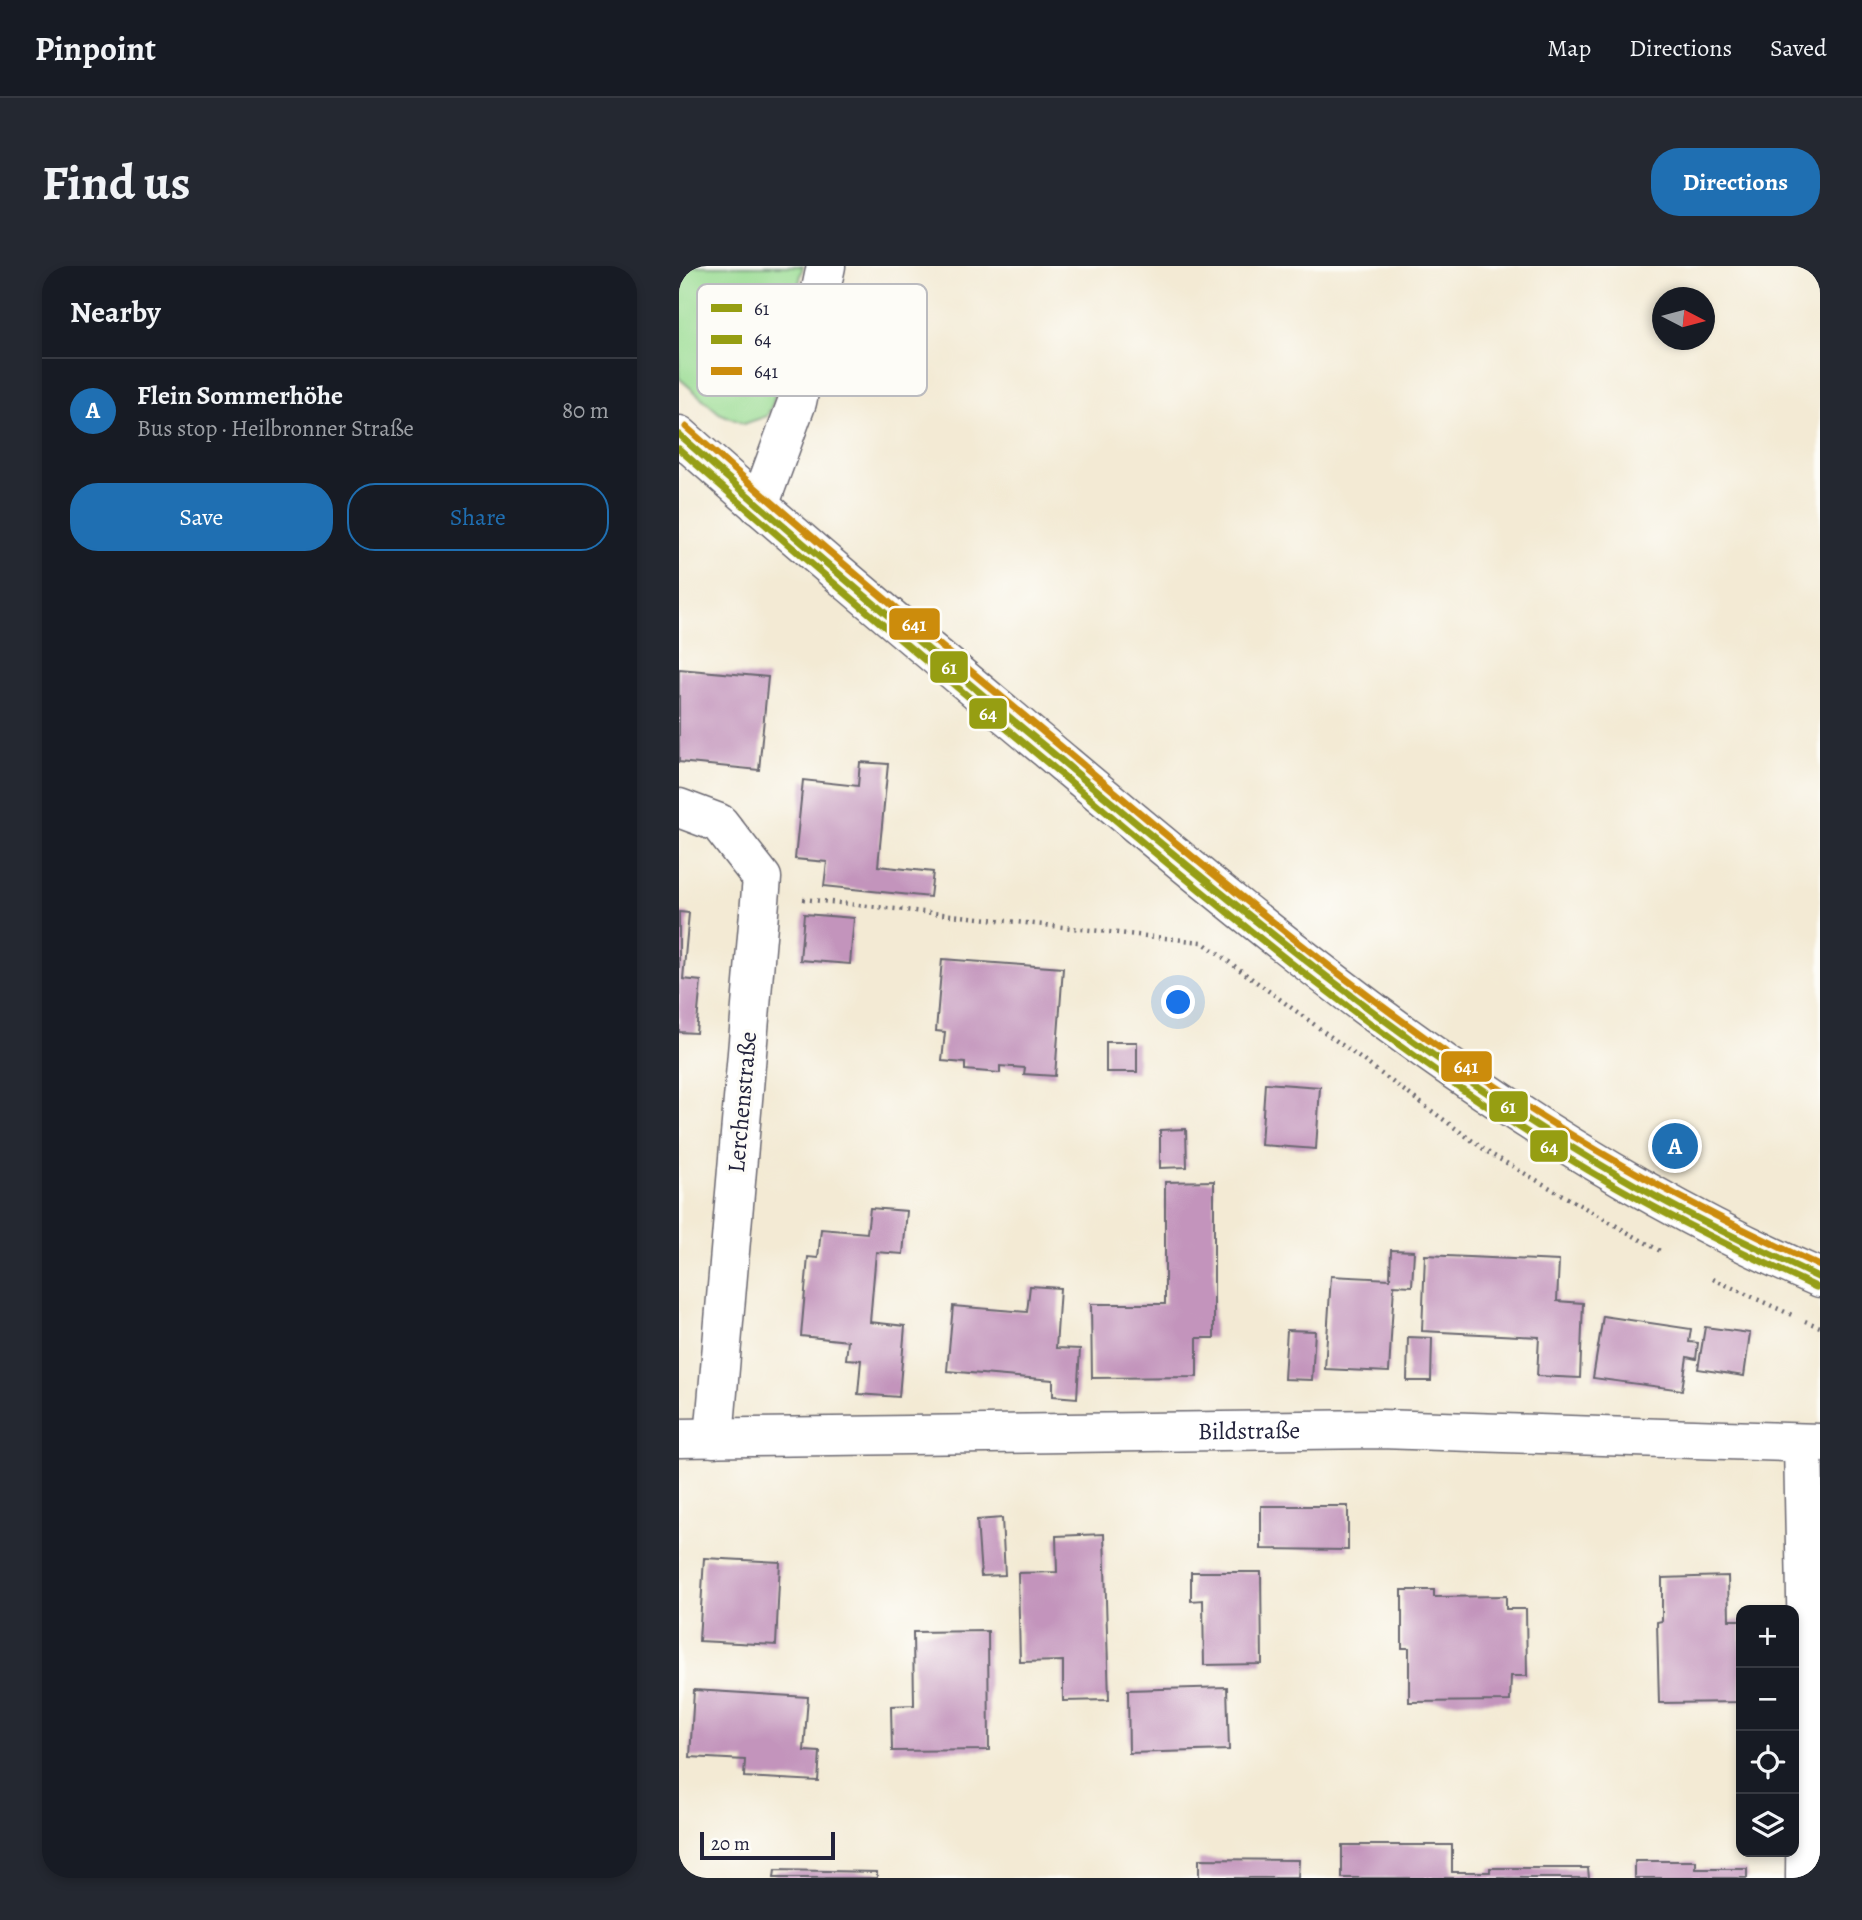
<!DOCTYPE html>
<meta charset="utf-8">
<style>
:root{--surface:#171b24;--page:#242831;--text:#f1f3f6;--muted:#9ea1a6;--line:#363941;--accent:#1f6fb2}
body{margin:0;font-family:Alegreya,serif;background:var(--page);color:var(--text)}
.controls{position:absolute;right:21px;bottom:21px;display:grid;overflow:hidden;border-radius:14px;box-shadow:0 4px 10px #0003}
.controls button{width:63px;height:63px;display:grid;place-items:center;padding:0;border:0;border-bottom:2px solid var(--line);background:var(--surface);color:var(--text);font:35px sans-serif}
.compass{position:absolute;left:973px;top:21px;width:63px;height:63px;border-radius:50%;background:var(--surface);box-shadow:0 4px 10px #0003;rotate:96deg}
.scale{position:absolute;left:21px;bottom:18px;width:135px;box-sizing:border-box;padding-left:7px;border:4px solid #22223b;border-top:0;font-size:19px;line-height:24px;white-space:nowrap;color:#22223b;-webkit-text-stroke:5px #fdfcf7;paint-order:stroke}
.you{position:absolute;left:500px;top:737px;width:24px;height:24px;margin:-18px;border:5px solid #fff;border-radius:50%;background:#1a73e8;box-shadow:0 0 0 10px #1a73e833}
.badge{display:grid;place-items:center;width:46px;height:46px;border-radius:50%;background:var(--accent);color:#fff;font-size:23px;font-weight:700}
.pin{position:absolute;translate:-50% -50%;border:4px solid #fff;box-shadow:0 2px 7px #0006}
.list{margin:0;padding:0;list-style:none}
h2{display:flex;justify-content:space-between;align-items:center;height:91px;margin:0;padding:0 28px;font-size:30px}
h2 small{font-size:23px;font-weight:400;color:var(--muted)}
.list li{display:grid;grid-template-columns:46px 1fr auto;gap:21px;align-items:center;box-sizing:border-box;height:105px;padding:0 28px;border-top:2px solid var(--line)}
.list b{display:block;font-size:26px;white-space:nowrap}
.list p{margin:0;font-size:23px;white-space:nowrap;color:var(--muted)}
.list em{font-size:23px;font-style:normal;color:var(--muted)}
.actions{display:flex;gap:14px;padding:21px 28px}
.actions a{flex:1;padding:16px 0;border:2px solid var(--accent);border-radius:28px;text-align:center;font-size:24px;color:var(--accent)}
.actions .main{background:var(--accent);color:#fff}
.icon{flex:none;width:38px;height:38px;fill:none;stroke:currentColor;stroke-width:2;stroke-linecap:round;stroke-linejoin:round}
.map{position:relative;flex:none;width:1141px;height:1612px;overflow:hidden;border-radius:28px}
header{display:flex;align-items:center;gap:42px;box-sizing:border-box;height:98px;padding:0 35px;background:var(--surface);border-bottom:2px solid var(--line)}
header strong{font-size:33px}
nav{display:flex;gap:38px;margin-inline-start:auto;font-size:24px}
.intro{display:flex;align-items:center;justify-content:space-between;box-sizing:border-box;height:168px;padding:0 42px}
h1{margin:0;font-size:49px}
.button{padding:18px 32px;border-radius:28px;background:var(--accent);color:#fff;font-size:24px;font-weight:700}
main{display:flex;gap:42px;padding:0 42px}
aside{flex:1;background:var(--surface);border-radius:28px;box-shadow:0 4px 10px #0003}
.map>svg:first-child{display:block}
.green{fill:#9adc93;stroke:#5e7f67;stroke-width:2}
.building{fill:#c394bc}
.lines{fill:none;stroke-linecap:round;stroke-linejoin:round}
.minor-casing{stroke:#6b6871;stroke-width:41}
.major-casing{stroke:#6b6871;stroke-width:41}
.path{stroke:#6b6871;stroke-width:4.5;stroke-dasharray:2 5;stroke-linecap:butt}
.minor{stroke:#fff;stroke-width:38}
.major{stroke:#fff;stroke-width:38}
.bus-1-casing{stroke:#fdfcf7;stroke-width:12}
.bus-2-casing{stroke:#fdfcf7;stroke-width:12}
.bus-3-casing{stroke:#fdfcf7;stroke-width:12}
.bus-1{stroke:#969e12;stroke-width:7}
.bus-2{stroke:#969e12;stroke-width:7}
.bus-3{stroke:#cc8c0c;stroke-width:7}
.labels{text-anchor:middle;stroke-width:7;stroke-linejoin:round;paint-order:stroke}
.street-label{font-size:24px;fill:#22223b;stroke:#fdfcf7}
.key{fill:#fdfcf7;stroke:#bbbbbf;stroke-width:2}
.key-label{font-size:19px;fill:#22223b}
.line-badge{stroke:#fdfcf7;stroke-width:2.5}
.badge-label{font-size:19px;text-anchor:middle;font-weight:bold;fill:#fff}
</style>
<header>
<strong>Pinpoint</strong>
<nav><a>Map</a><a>Directions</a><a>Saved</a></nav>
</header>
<div class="intro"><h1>Find us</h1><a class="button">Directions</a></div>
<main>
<aside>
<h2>Nearby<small></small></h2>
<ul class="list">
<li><span class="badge">A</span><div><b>Flein Sommerhöhe</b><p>Bus stop · Heilbronner Straße</p></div><em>80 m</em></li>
</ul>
<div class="actions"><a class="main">Save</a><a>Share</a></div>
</aside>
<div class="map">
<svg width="1141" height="1612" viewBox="0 0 1141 1612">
<rect width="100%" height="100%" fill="#fdfcf7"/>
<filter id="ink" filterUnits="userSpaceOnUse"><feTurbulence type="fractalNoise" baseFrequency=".0143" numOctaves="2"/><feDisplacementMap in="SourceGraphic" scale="14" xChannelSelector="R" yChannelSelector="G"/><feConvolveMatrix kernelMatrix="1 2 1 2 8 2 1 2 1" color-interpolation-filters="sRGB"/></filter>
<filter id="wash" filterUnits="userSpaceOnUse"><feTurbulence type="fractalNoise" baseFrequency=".00686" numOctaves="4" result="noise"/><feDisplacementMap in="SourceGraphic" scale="28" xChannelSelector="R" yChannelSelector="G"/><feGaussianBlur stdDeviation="1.57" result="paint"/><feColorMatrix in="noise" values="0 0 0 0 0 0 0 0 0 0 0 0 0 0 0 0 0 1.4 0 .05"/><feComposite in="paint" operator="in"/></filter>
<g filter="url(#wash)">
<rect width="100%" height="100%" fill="#f3ead4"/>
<path class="green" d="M0,0H124L94,137L88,150L65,158L40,147L0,112Z"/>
<g id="blocks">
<g class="building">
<path d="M0,403L89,411L80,504L0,496Z"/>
<path d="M181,496L209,498L199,600L254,606L251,631L145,620L148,596L116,593L124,514L179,520Z"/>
<path d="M0,646L10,647L4,713L22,715L17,767L0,766Z"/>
<path d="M125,648L175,652L171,698L121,694Z"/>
<path d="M263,693L384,702L376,810L345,808L346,802L321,800V807L286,804V797L263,795L266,766L257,765Z"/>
<rect x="427" y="776" width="31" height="30"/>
<path d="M586,817L641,821L637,883L582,879Z"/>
<path d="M507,863L508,901L481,902V864Z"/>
<path d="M535,915V1072H518V1111L413,1112L412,1038H486V916Z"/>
<path d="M191,942L228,945L224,988L197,986L191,1056L226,1060L220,1131L179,1128L182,1094L167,1093L169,1075L122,1070L129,991L139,992L142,963L188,967Z"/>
<path d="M712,984L735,985L733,1020L715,1019L710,1106L646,1103L652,1010L711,1013Z"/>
<path d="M746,989L880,995L878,1035L904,1037L901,1112L858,1110L860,1071L743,1065Z"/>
<path d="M351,1020L381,1022L377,1082L401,1083L398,1132L374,1130V1114L268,1105L274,1040L348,1046Z"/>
<path d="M924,1050L1012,1063L1010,1076L1019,1077L1017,1093L1008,1091L1003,1124L914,1112Z"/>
<path d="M1026,1061L1071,1067L1065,1110L1019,1103Z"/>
<path d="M608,1064L636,1065L633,1114L605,1113Z"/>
<path d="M729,1071L753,1072L752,1115H728Z"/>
<path d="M582,1240H669V1284L582,1283Z"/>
<path d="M323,1252L326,1309L302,1310L298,1254Z"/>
<path d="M425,1268L430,1434L384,1435V1395L341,1396L339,1307L378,1306L377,1270Z"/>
<path d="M25,1292L101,1296L97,1379L20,1375Z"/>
<path d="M512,1306H582L583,1398L525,1399L524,1334L512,1335Z"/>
<path d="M1049,1310L1050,1354H1062V1436L980,1437L978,1356L983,1355V1312Z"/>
<path d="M723,1324H755V1331L827,1330V1343H847L848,1410H832L831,1435L730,1436V1382H723Z"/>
<path d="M309,1365L310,1484L213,1485L212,1440L235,1439L234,1366Z"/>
<path d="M548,1421L550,1484L450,1487L449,1424Z"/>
<path d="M15,1424L129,1431L125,1485L141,1486L139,1515L65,1511L66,1494L11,1491Z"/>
<path d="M663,1579H773V1606H811V1602H909L910,1612H663Z"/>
<path d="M520,1593L620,1594L619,1612H520Z"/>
<path d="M956,1595H1017V1603H1068V1612H956Z"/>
<path d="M96,1604L198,1606V1612H95Z"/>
</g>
</g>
</g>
<g filter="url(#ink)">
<use href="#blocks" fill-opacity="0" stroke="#6b6871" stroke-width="2"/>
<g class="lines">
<defs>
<g id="minor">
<path d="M80,240L118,136L147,0"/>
<path d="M0,542L40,557L83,612L35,1172"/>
<path id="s1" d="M0,1172L701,1163L1141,1177"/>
<path d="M1124,1178L1128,1381L1126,1612"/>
</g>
<path id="major" d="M0,169C127,282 257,390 387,499C619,694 860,891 1141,1012"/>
</defs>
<use href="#minor" class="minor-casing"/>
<use href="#major" class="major-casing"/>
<g class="path">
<path d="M124,633L523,676L810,887L983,986"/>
<path d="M1034,1013L1115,1050"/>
<path d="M1126,1055L1141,1061"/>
</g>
<use href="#minor" class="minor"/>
<use href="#major" class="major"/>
<defs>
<path id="bus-1" d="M0,169C123,278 249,384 376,489C554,639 735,790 937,908C1003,947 1072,979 1141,1012"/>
<path id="bus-2" d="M0,183C121,290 245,394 369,497C548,648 730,801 933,918C1000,956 1068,989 1137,1021"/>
<path id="bus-3" d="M7,161C131,271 259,378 386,484C563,633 743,785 945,900C1009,937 1074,969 1141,1000"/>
</defs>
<use href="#bus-1" class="bus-1-casing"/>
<use href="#bus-2" class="bus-2-casing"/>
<use href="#bus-3" class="bus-3-casing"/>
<use href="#bus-1" class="bus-1"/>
<use href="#bus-2" class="bus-2"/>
<use href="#bus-3" class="bus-3"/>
</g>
</g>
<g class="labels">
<g class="street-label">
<text transform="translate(63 836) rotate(-85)" y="8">Lerchenstraße</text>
<text dy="8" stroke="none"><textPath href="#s1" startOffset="570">Bildstraße</textPath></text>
</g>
</g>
<rect x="18" y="18" width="230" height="112" rx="10" class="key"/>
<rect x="32" y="38" width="31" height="8" fill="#969e12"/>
<rect x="32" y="69" width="31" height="9" fill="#969e12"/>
<rect x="32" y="101" width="31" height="8" fill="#cc8c0c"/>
<g class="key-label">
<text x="75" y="49">61</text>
<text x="75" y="80">64</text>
<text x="75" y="112">641</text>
</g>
<g class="line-badge">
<rect x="209" y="341" width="53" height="34" rx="7" fill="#cc8c0c"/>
<rect x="250" y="384" width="40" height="34" rx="7" fill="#969e12"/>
<rect x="289" y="431" width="40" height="33" rx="7" fill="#969e12"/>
<rect x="761" y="784" width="53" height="33" rx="7" fill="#cc8c0c"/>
<rect x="809" y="824" width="41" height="33" rx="7" fill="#969e12"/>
<rect x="850" y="863" width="40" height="34" rx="7" fill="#969e12"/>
</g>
<g class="badge-label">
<text x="235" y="365">641</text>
<text x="270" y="408">61</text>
<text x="309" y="454">64</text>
<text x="787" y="807">641</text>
<text x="829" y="847">61</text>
<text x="870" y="887">64</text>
</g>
</svg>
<div class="controls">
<button>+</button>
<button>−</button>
<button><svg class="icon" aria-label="locate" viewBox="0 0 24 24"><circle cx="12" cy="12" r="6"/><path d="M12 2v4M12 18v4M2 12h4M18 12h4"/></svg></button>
<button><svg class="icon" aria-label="layers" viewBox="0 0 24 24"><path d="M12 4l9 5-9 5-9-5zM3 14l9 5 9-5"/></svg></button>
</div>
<svg class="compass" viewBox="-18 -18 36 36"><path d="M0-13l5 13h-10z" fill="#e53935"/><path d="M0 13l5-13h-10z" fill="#9ea1a6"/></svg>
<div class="scale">20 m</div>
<div class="you"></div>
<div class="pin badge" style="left:996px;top:880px">A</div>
</div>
</main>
